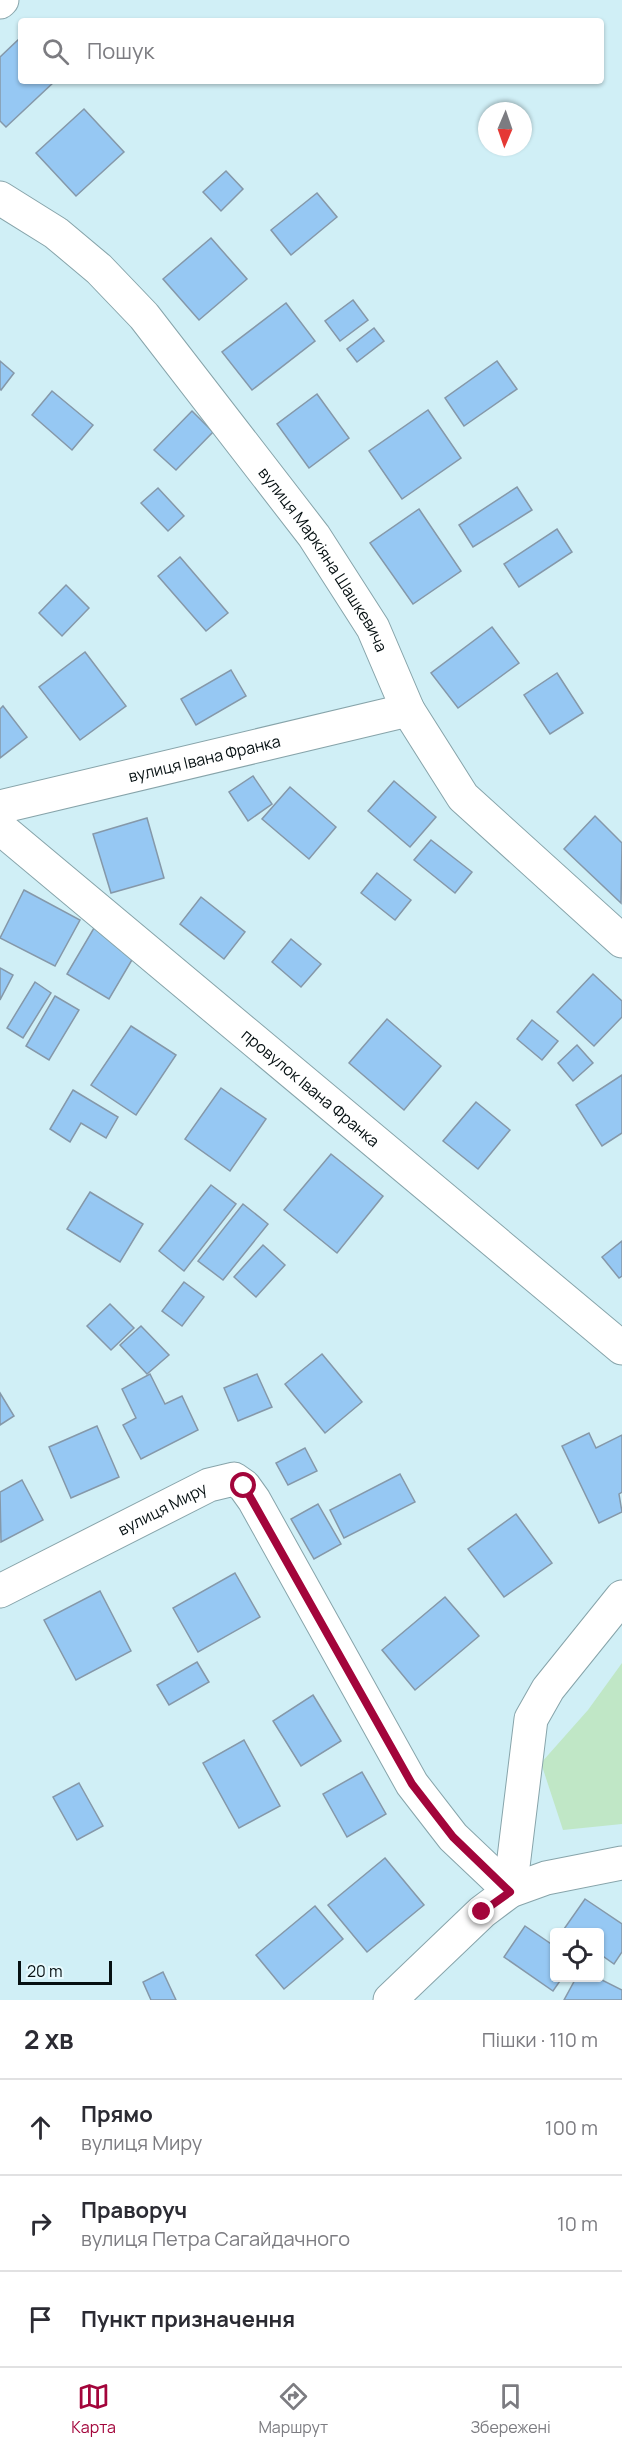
<!DOCTYPE html>
<html lang="uk">
<meta charset="utf-8">
<style>
:root{--surface:#fff;--page:#f2f2f3;--text:#2b2b33;--muted:#7c7c81;--line:#e1e1e2;--accent:#a3053b}
body{margin:0;font-family:Manrope,sans-serif;background:var(--page);color:var(--text)}
.controls{position:absolute;right:18px;bottom:18px;display:grid;overflow:hidden;border-radius:6px;box-shadow:0 2px 4px #0004}
.controls button{width:54px;height:54px;display:grid;place-items:center;padding:0;border:0;border-bottom:2px solid var(--line);background:var(--surface);color:var(--text);font:30px sans-serif}
.compass{position:absolute;left:478px;top:102px;width:54px;height:54px;border-radius:50%;background:var(--surface);box-shadow:0 2px 4px #0004;rotate:182deg}
.scale{position:absolute;left:18px;bottom:15px;width:94px;box-sizing:border-box;padding-left:6px;border:3px solid #061012;border-top:0;font-size:16px;line-height:21px;white-space:nowrap;color:#061012;-webkit-text-stroke:4px #e7fafe;paint-order:stroke}
.stop{position:absolute;width:18px;height:18px;margin:-14px;border:4px solid #a3053b;border-radius:50%;background:#fff}
.stop.end{background:#a3053b;border-color:#fff;box-shadow:0 2px 6px #0008}
.list{margin:0;padding:0;list-style:none}
h2{display:flex;justify-content:space-between;align-items:center;height:78px;margin:0;padding:0 24px;font-size:26px}
h2 small{font-size:20px;font-weight:400;color:var(--muted)}
.list li{display:grid;grid-template-columns:39px 1fr auto;gap:18px;align-items:center;box-sizing:border-box;height:96px;padding:0 24px;border-top:2px solid var(--line)}
.list b{display:block;font-size:22px;white-space:nowrap}
.list p{margin:0;font-size:20px;white-space:nowrap;color:var(--muted)}
.list em{font-size:20px;font-style:normal;color:var(--muted)}
.icon{flex:none;width:33px;height:33px;fill:none;stroke:currentColor;stroke-width:2;stroke-linecap:round;stroke-linejoin:round}
.map{position:relative;flex:none;width:622px;height:2000px;overflow:hidden}
.search{position:absolute;background:var(--surface);box-shadow:0 2px 4px #0004;left:18px;right:18px;top:18px;height:66px;display:flex;align-items:center;gap:15px;box-sizing:border-box;padding:0 21px;border-radius:6px;color:var(--muted);font-size:22px}
.sheet{height:366px;background:var(--surface)}
nav{display:flex;justify-content:space-around;align-items:center;box-sizing:border-box;height:84px;border-top:2px solid var(--line);background:var(--surface);font-size:16px;color:var(--muted)}
nav a{display:grid;justify-items:center;gap:3px}
nav .on{color:var(--accent)}
.map>svg:first-child{display:block}
.green{fill:#c0e7c6}
.building{fill:#96c8f3;stroke:#8598a9;stroke-width:1.5}
.lines{fill:none;stroke-linecap:round;stroke-linejoin:round}
.minor-casing{stroke:#87a4aa;stroke-width:35}
.minor{stroke:#fff;stroke-width:33}
.route{stroke:#a3053b;stroke-width:8}
.labels{text-anchor:middle;stroke-width:6;stroke-linejoin:round;paint-order:stroke}
.street-label{font-size:16px;fill:#061012;stroke:#e7fafe}
</style>
<div class="map">
<svg width="622" height="2000" viewBox="0 0 622 2000">
<rect width="100%" height="100%" fill="#d0eff6"/>
<path class="green" d="M622,1663V1824L563,1830L541,1763L588,1710Z"/>
<g class="building">
<path d="M19,39L21,42V81H55L6,127L0,121V57Z"/>
<path d="M84,109L124,152L76,196L36,153Z"/>
<path d="M226,171L243,189L221,211L203,192Z"/>
<path d="M317,193L337,217L291,255L271,230Z"/>
<path d="M211,238L247,279L199,320L163,279Z"/>
<path d="M353,300L368,320L340,341L325,321Z"/>
<path d="M286,303L315,341L252,390L222,352Z"/>
<path d="M374,328L384,341L357,362L347,349Z"/>
<path d="M0,361L14,373L1,390L0,389Z"/>
<path d="M497,361L517,389L464,426L445,398Z"/>
<path d="M52,391L93,425L72,450L32,415Z"/>
<path d="M317,394L349,438L309,468L277,424Z"/>
<path d="M428,410L461,458L402,499L369,451Z"/>
<path d="M192,411L213,432L176,470L154,450Z"/>
<path d="M517,487L532,510L473,547L459,525Z"/>
<path d="M158,488L184,516L168,531L141,503Z"/>
<path d="M419,509L461,571L413,604L370,543Z"/>
<path d="M557,529L572,552L519,587L504,564Z"/>
<path d="M180,557L228,613L206,631L158,576Z"/>
<path d="M66,585L89,608L62,636L39,613Z"/>
<path d="M492,627L519,663L458,708L431,673Z"/>
<path d="M85,652L126,706L80,740L39,687Z"/>
<path d="M231,670L246,696L196,725L181,699Z"/>
<path d="M557,673L583,713L550,734L524,695Z"/>
<path d="M3,706L27,737L0,758V709Z"/>
<path d="M253,776L272,804L248,821L229,792Z"/>
<path d="M394,781L436,817L410,847L368,811Z"/>
<path d="M290,787L336,827L309,859L262,819Z"/>
<path d="M595,816L622,843L621,903L564,849Z"/>
<path d="M147,818L164,878L111,893L93,834Z"/>
<path d="M431,840L472,872L455,893L414,860Z"/>
<path d="M377,873L411,900L395,920L361,893Z"/>
<path d="M24,890L80,920L55,966L0,938Z"/>
<path d="M201,897L245,932L224,959L180,924Z"/>
<path d="M94,928L136,953L109,999L67,974Z"/>
<path d="M291,939L321,964L301,987L272,962Z"/>
<path d="M0,968L13,975L0,1000Z"/>
<path d="M593,974L622,1001V1017L594,1046L557,1012Z"/>
<path d="M35,982L51,993L23,1038L7,1028Z"/>
<path d="M55,996L79,1010L49,1060L26,1046Z"/>
<path d="M387,1019L441,1066L404,1110L349,1063Z"/>
<path d="M532,1020L558,1041L542,1060L517,1039Z"/>
<path d="M131,1026L176,1055L136,1115L91,1085Z"/>
<path d="M577,1045L593,1063L573,1081L558,1063Z"/>
<path d="M622,1075V1133L602,1146L576,1105Z"/>
<path d="M221,1088L266,1119L230,1171L185,1139Z"/>
<path d="M73,1090L118,1117L106,1138L81,1123L70,1142L50,1129Z"/>
<path d="M476,1102L510,1130L478,1169L443,1141Z"/>
<path d="M331,1154L383,1196L337,1253L284,1210Z"/>
<path d="M211,1185L236,1204L184,1271L159,1251Z"/>
<path d="M90,1192L143,1224L120,1262L67,1229Z"/>
<path d="M243,1204L268,1224L223,1280L198,1261Z"/>
<path d="M622,1241V1276L619,1278L602,1257Z"/>
<path d="M263,1245L285,1265L256,1297L234,1277Z"/>
<path d="M184,1282L204,1297L182,1326L162,1311Z"/>
<path d="M110,1304L134,1328L111,1350L87,1326Z"/>
<path d="M141,1326L169,1355L147,1374L120,1345Z"/>
<path d="M322,1354L362,1402L325,1433L285,1384Z"/>
<path d="M150,1374L165,1404L182,1396L198,1430L141,1459L123,1425L136,1418L122,1389Z"/>
<path d="M257,1374L272,1407L238,1421L224,1388Z"/>
<path d="M0,1393L14,1416L0,1425Z"/>
<path d="M97,1426L119,1477L71,1498L49,1447Z"/>
<path d="M589,1433L596,1448L622,1435V1492L619,1494L622,1512L599,1523L562,1446Z"/>
<path d="M305,1448L317,1471L288,1485L276,1463Z"/>
<path d="M400,1474L415,1502L344,1538L330,1510Z"/>
<path d="M22,1480L43,1520L1,1542L0,1492Z"/>
<path d="M318,1504L341,1544L314,1559L291,1519Z"/>
<path d="M516,1514L552,1563L504,1597L468,1549Z"/>
<path d="M235,1573L260,1617L198,1652L173,1608Z"/>
<path d="M100,1591L131,1651L76,1680L44,1620Z"/>
<path d="M445,1597L479,1636L415,1690L382,1650Z"/>
<path d="M197,1662L209,1682L169,1705L157,1685Z"/>
<path d="M313,1695L341,1741L301,1766L273,1721Z"/>
<path d="M244,1740L280,1806L239,1828L203,1763Z"/>
<path d="M362,1772L386,1814L347,1837L323,1794Z"/>
<path d="M79,1783L103,1826L77,1840L53,1797Z"/>
<path d="M385,1858L424,1905L367,1952L328,1905Z"/>
<path d="M585,1899L622,1924V1952L614,1964L600,1954V1932H569L564,1929Z"/>
<path d="M315,1906L343,1939L284,1989L256,1955Z"/>
<path d="M525,1926L554,1946V1978H562L553,1991L504,1957Z"/>
<path d="M163,1972L176,2000H151L143,1982Z"/>
<path d="M576,1978H598L622,1990V2000H564Z"/>
</g>
<g class="lines">
<defs>
<g id="minor">
<path d="M0,2L2,0"/>
<path id="s1" d="M0,198L56,233L99,269L144,316L314,536L373,628L408,710L463,797L622,941"/>
<path id="s2" d="M0,807L408,710"/>
<path id="s3" d="M0,828L622,1348"/>
<path id="s4" d="M0,1591L209,1485L234,1479L244,1486L254,1500L412,1784L453,1837L510,1891"/>
<path d="M510,1891L531,1719L548,1689L622,1597"/>
<path d="M390,2000L482,1912L510,1891L546,1878L622,1863"/>
</g>
</defs>
<use href="#minor" class="minor-casing"/>
<use href="#minor" class="minor"/>
</g>
<g class="lines">
<path class="route" d="M244,1486L412,1784L453,1837L510,1892L482,1912"/>
</g>
<g class="labels">
<g class="street-label">
<text dy="6" stroke="none"><textPath href="#s1" startOffset="490">вулиця Маркіяна Шашкевича</textPath></text>
<text dy="6" stroke="none"><textPath href="#s2" startOffset="210">вулиця Івана Франка</textPath></text>
<text dy="6" stroke="none"><textPath href="#s3" startOffset="405">провулок Івана Франка</textPath></text>
<text dy="6" stroke="none"><textPath href="#s4" startOffset="182">вулиця Миру</textPath></text>
</g>
</g>
</svg>
<div class="controls">
<button><svg class="icon" aria-label="locate" viewBox="0 0 24 24"><circle cx="12" cy="12" r="6"/><path d="M12 2v4M12 18v4M2 12h4M18 12h4"/></svg></button>
</div>
<svg class="compass" viewBox="-18 -18 36 36"><path d="M0-13l5 13h-10z" fill="#e53935"/><path d="M0 13l5-13h-10z" fill="#7c7c81"/></svg>
<div class="scale">20 m</div>
<div class="stop" style="left:244px;top:1486px"></div>
<div class="stop end" style="left:482px;top:1912px"></div>
<div class="search"><svg class="icon" aria-label="search" viewBox="0 0 24 24"><circle cx="10" cy="10" r="6"/><path d="M15 15l6 6"/></svg>Пошук</div>
</div>
<section class="sheet">
<h2>2 хв<small>Пішки · 110 m</small></h2>
<ul class="list">
<li><svg class="icon" aria-label="ahead" viewBox="0 0 24 24"><path d="M12 20V5M6 11l6-6 6 6"/></svg><div><b>Прямо</b><p>вулиця Миру</p></div><em>100 m</em></li>
<li><svg class="icon" aria-label="right" viewBox="0 0 24 24"><path d="M7 20v-9h11M14 6l5 5-5 5"/></svg><div><b>Праворуч</b><p>вулиця Петра Сагайдачного</p></div><em>10 m</em></li>
<li><svg class="icon" aria-label="arrive" viewBox="0 0 24 24"><path d="M6 21V4h12l-3 4 3 4H6"/></svg><div><b>Пункт призначення</b></div></li>
</ul>
</section>
<nav>
<a class="on"><svg class="icon" aria-label="map" viewBox="0 0 24 24"><path d="M3 6l6-2 6 2 6-2v14l-6 2-6-2-6 2zM9 4v14M15 6v14"/></svg>Карта</a>
<a><svg class="icon" aria-label="directions" viewBox="0 0 24 24"><path d="M12 3l9 9-9 9-9-9zM9 14v-3h6M13 9l2 2-2 2"/></svg>Маршрут</a>
<a><svg class="icon" aria-label="saved" viewBox="0 0 24 24"><path d="M7 4h10v16l-5-4-5 4z"/></svg>Збережені</a>
</nav>
